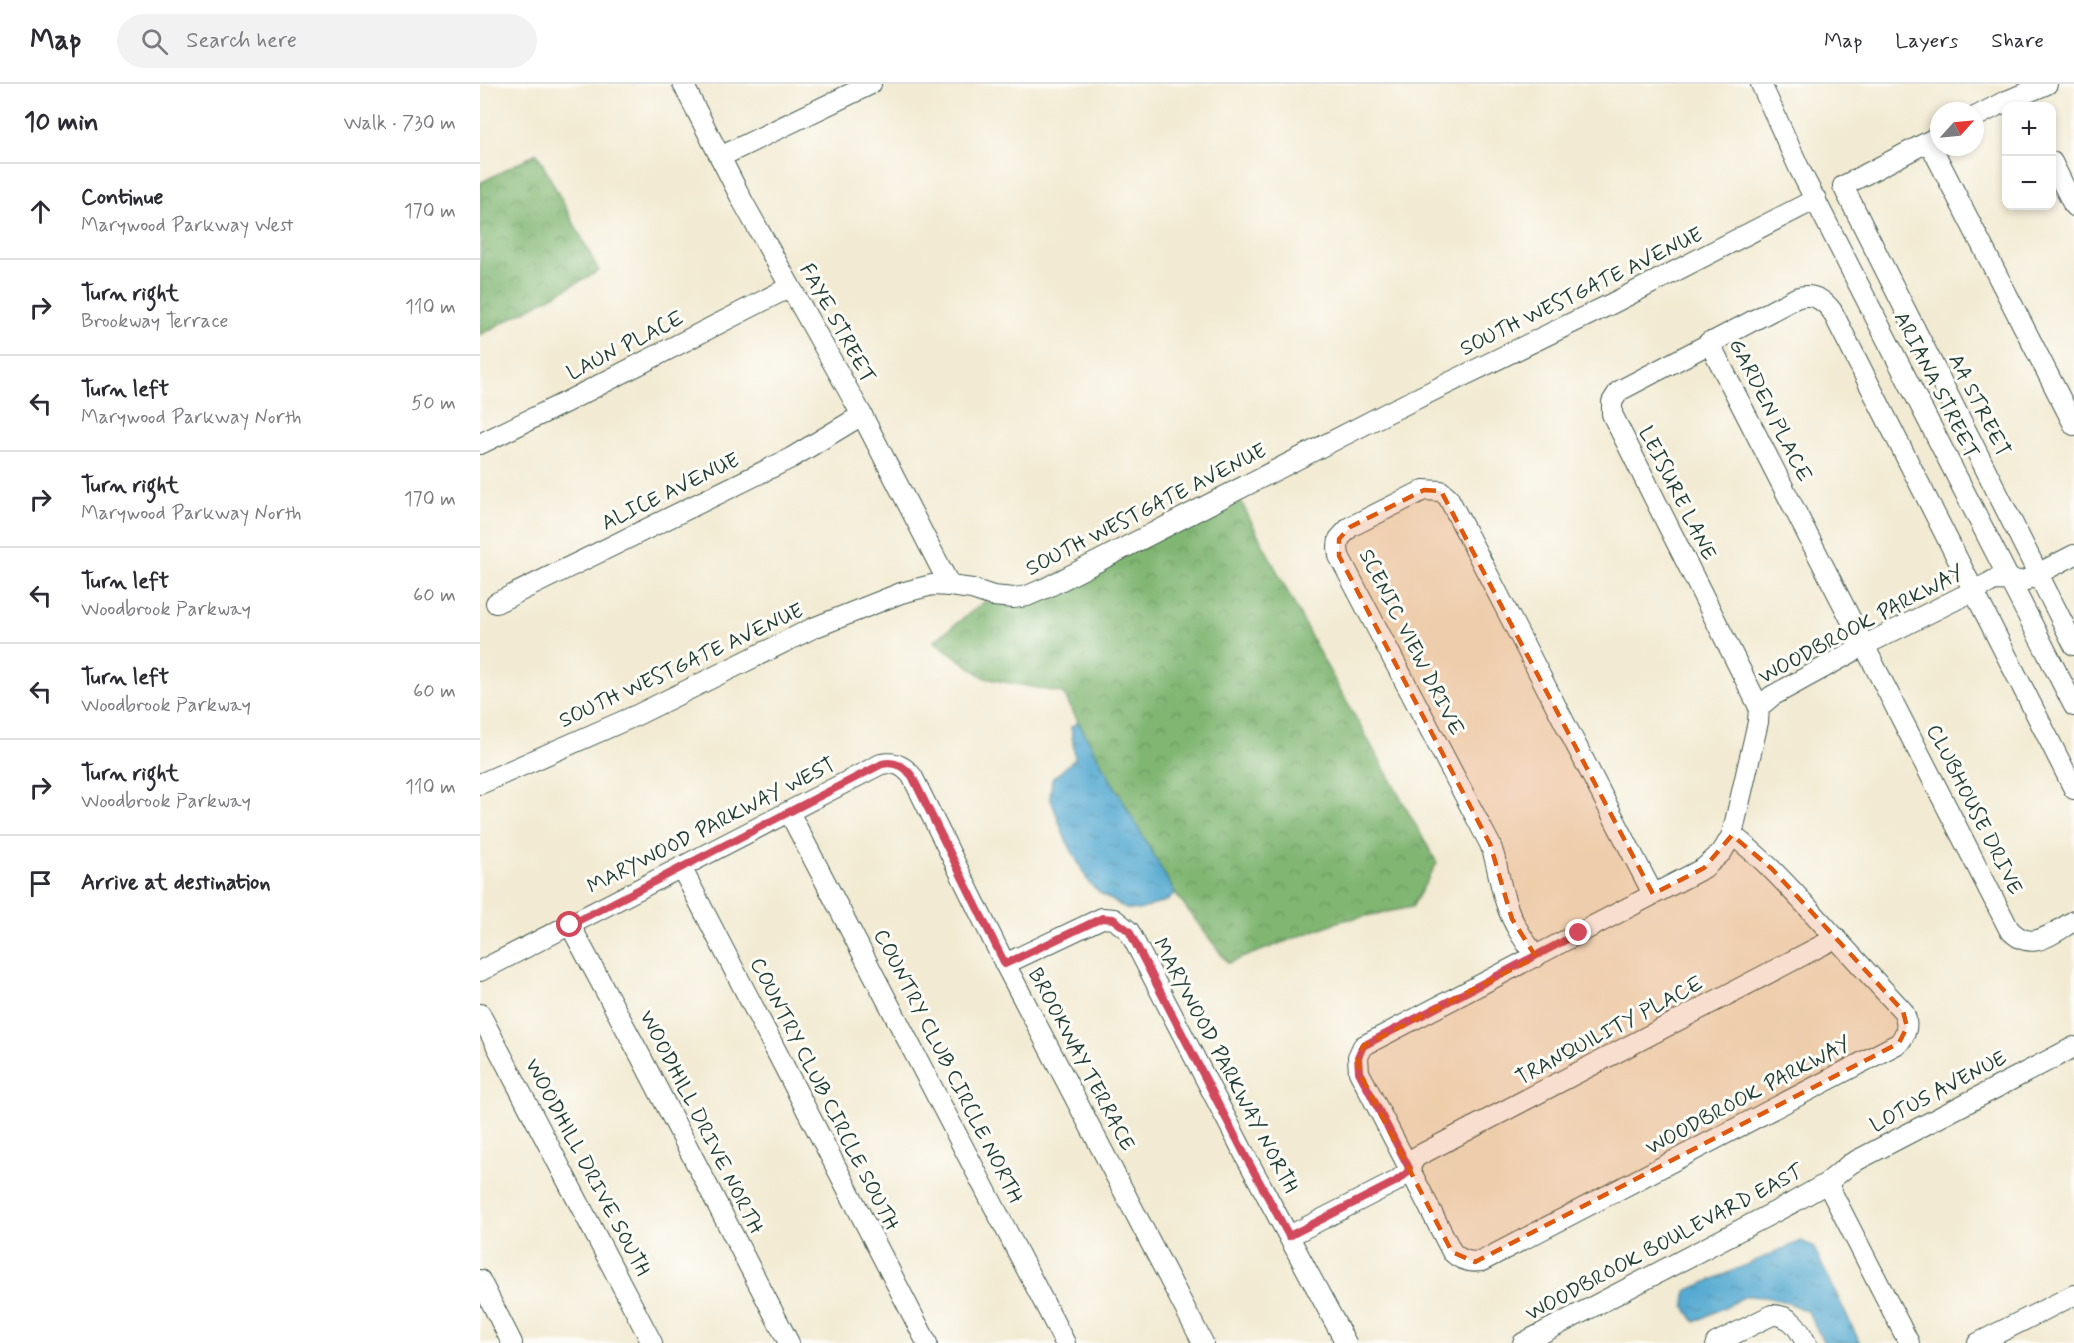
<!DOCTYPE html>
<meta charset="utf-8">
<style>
:root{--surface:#fff;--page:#f2f2f3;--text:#2b2b33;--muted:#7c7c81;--line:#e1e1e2}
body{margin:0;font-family:Mynerve,sans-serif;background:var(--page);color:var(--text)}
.controls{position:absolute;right:18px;top:18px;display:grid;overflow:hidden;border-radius:12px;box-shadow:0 3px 9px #0003}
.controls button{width:54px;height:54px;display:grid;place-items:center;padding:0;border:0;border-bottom:2px solid var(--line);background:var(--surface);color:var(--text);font:30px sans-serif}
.compass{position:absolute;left:1450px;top:18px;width:54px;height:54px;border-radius:50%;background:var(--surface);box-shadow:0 3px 9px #0003;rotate:63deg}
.stop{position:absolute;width:18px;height:18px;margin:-14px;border:4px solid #d1495b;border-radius:50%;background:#fff}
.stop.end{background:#d1495b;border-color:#fff;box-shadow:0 2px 6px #0008}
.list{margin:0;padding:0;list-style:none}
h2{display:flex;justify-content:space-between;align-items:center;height:78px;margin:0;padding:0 24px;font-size:26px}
h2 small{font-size:20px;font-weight:400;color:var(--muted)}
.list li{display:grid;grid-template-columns:39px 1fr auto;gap:18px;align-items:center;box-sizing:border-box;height:96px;padding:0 24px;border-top:2px solid var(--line)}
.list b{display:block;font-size:22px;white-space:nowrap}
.list p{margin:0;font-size:20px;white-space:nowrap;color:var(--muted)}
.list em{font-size:20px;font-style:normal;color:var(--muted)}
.icon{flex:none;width:33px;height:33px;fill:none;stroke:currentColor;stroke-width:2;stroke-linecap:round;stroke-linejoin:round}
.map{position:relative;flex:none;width:1594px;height:1259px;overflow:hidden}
header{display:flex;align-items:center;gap:36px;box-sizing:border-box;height:84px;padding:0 30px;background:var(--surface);border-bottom:2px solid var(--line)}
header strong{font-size:28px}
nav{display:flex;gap:33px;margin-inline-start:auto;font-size:21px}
.search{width:420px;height:54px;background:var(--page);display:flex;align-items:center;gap:15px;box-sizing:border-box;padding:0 21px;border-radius:33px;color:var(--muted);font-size:22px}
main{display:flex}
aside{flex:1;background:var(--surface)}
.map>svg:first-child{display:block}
.forest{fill:url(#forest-crowns);stroke:#507a53;stroke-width:1.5}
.water{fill:url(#water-ripples);stroke:#3a7482;stroke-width:1.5}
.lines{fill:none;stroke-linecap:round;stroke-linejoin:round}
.minor-casing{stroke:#3f574c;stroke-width:22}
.minor{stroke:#fff;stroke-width:20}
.route{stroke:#d1495b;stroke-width:8}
.marked{fill:#de580e;fill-opacity:0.2;stroke:#de580e;stroke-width:4.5;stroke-dasharray:12 8;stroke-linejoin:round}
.labels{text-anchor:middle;stroke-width:6;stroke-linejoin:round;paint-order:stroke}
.street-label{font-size:21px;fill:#1f3d34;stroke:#fdfcf7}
</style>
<header>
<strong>Map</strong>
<div class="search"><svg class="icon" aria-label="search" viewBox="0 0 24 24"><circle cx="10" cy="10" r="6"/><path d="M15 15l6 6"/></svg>Search here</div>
<nav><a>Map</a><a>Layers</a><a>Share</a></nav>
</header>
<main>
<aside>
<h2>10 min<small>Walk · 730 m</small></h2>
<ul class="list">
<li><svg class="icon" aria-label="ahead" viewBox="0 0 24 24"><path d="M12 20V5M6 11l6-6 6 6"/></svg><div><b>Continue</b><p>Marywood Parkway West</p></div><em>170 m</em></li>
<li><svg class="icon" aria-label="right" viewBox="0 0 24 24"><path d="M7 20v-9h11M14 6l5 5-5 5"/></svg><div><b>Turn right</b><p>Brookway Terrace</p></div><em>110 m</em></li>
<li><svg class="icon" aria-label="left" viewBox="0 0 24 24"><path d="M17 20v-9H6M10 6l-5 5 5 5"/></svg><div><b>Turn left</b><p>Marywood Parkway North</p></div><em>50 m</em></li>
<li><svg class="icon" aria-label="right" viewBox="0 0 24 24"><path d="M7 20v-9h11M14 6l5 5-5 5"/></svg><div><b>Turn right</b><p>Marywood Parkway North</p></div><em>170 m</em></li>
<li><svg class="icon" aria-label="left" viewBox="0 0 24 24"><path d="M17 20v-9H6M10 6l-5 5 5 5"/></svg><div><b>Turn left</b><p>Woodbrook Parkway</p></div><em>60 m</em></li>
<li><svg class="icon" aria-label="left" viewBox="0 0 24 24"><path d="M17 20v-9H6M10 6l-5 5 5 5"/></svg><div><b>Turn left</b><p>Woodbrook Parkway</p></div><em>60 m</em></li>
<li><svg class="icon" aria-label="right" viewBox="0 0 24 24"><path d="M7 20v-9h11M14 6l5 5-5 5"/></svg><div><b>Turn right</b><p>Woodbrook Parkway</p></div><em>110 m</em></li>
<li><svg class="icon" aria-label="arrive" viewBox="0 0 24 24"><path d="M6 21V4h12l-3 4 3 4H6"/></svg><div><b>Arrive at destination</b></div></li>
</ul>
</aside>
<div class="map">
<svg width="1594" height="1259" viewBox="0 0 1594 1259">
<defs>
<pattern id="forest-crowns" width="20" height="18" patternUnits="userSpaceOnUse" patternTransform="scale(1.5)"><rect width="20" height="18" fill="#80b672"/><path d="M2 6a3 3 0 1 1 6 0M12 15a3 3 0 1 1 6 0" fill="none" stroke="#68955e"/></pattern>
<pattern id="water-ripples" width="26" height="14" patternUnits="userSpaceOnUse" patternTransform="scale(1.5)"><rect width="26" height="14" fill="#56aad1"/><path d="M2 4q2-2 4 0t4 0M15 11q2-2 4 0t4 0" fill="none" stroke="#478caa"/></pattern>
</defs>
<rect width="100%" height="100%" fill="#fdfcf7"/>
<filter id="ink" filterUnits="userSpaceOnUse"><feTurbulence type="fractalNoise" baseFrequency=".0167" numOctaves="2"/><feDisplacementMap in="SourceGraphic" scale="12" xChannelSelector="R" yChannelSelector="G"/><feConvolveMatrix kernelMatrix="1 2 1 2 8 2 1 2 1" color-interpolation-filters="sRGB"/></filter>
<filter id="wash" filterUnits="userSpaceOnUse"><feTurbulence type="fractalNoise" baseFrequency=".008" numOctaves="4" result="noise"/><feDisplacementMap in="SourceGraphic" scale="24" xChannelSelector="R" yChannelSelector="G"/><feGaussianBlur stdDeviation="1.35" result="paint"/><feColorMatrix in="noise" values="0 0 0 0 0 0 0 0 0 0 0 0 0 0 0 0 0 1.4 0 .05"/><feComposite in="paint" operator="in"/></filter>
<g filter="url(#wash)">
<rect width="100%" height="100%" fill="#f2ead2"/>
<g class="forest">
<path d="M57,69L119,187L0,251V99Z"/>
<path d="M759,414L840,570L957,779L932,823L860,837L748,879L695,809L609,658L583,609L505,594L454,557L505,517L510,519Z"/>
</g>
<g class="water">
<path d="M598,638L695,809L689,816L659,826L646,825L620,809L609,799L585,754L570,713L572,695L595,675L591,643Z"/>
<path d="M1321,1157L1333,1162L1380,1259H1344L1328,1228L1307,1218L1285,1213L1266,1212L1215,1238L1205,1223L1206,1207Z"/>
</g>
</g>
<g filter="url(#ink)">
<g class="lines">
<defs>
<g id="minor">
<path d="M203,0L263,118L382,331L470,502"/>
<path d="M1281,0L1320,86L1594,622"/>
<path d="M1495,33L1522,19L1567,0"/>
<path d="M1459,52L1363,102L1594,561"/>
<path d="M1449,58L1594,341"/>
<path d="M240,73L391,0"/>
<path d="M1572,78L1594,122"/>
<path d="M1229,258L1529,845C1551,870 1572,849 1594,837"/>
<path d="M0,360L86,318L310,203"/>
<path d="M16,519L311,374L382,331"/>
<path d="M1279,623L1132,330V318L1139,307L1316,214C1331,209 1342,214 1352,227L1594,705"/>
<path d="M0,700L157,631L333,544L421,509L452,501L470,502L492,505L513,512L534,514L547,512L568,503L907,329L1133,219L1336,115"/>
<path d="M309,728L585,1259"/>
<path d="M1252,751C1282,773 1306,800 1332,828C1362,861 1392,894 1423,927C1429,939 1427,949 1419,959L1002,1177C990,1179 981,1177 972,1168L929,1084L936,1073L1356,854"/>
<path d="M201,783L447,1259"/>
<path d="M90,841L161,973L309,1259"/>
<path d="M1056,873C1044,856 1032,839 1026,819C1019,800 1018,779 1010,760L859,472L858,463L859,455L870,443L944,406L961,407L968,413L1173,810"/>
<path d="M525,880L622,834L634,835L649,847L767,1075L866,1259"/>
<path d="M0,887L401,680C415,677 424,682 432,692L525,880L723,1259"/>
<path d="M0,930L172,1259"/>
<path d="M1347,1099L1429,1259"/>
<path d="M809,1152L915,1098L927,1089L929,1084L879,988L878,973L883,962L1224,784L1242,768L1252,751L1278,638L1279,623L1292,612L1385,561L1509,499L1514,496L1544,497L1594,471"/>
<path d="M0,1196L32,1259"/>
<path d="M1043,1259L1312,1119L1347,1099L1370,1080L1594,963"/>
<path d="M1236,1259L1292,1231C1311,1231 1318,1243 1326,1259"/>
<path d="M1498,1259L1594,1211"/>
</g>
</defs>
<use href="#minor" class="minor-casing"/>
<use href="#minor" class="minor"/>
</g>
</g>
<g class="lines" filter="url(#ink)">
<path class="route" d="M90,841L402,680C414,677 424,682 432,692L525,880L622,834L633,835L649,847L767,1075L809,1152L915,1098L927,1089L929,1084L879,988L878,973L883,962L1099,849"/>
</g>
<path class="marked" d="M944,406L961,407L1173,810L1224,784L1252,751L1292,785L1423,927L1427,943L1419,959L995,1178L972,1168L879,988L878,973L883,962L1056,873L1032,835L1010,760L859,472V455L870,443Z"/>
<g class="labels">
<g class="street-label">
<text transform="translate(1101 207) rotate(-26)" y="7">SOUTH WESTGATE AVENUE</text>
<text transform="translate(358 239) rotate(61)" y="7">FAYE STREET</text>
<text transform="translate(145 261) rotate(-27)" y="7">LAUN PLACE</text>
<text transform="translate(1457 301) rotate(63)" y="7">ARIANA STREET</text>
<text transform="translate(1500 321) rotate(63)" y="7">AA STREET</text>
<text transform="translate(1291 326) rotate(63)" y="7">GARDEN PLACE</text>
<text transform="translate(190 407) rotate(-26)" y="7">ALICE AVENUE</text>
<text transform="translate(1198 409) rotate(63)" y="7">LEISURE LANE</text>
<text transform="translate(666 425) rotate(-27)" y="7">SOUTH WESTGATE AVENUE</text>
<text transform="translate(1381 540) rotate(-28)" y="7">WOODBROOK PARKWAY</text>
<text transform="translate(932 558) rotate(63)" y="7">SCENIC VIEW DRIVE</text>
<text transform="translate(201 581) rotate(-25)" y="7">SOUTH WESTGATE AVENUE</text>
<text transform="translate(1495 725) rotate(63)" y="7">CLUBHOUSE DRIVE</text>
<text transform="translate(231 741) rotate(-27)" y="7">MARYWOOD PARKWAY WEST</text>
<text transform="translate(1129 946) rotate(-28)" y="7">TRANQUILITY PLACE</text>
<text transform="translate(602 975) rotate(62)" y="7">BROOKWAY TERRACE</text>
<text transform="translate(746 981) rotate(62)" y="7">MARYWOOD PARKWAY NORTH</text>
<text transform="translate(469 982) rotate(63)" y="7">COUNTRY CLUB CIRCLE NORTH</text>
<text transform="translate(1458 1007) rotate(-28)" y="7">LOTUS AVENUE</text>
<text transform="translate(345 1010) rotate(63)" y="7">COUNTRY CLUB CIRCLE SOUTH</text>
<text transform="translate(1268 1011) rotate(-28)" y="7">WOODBROOK PARKWAY</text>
<text transform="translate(222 1038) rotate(63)" y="7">WOODHILL DRIVE NORTH</text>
<text transform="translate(108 1083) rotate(62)" y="7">WOODHILL DRIVE SOUTH</text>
<text transform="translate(1184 1158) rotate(-28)" y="7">WOODBROOK BOULEVARD EAST</text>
</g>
</g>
</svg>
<div class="controls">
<button>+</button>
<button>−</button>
</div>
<svg class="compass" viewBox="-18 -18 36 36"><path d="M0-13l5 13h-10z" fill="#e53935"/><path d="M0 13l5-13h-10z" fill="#7c7c81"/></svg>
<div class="stop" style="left:90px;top:841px"></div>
<div class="stop end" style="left:1099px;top:849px"></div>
</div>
</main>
